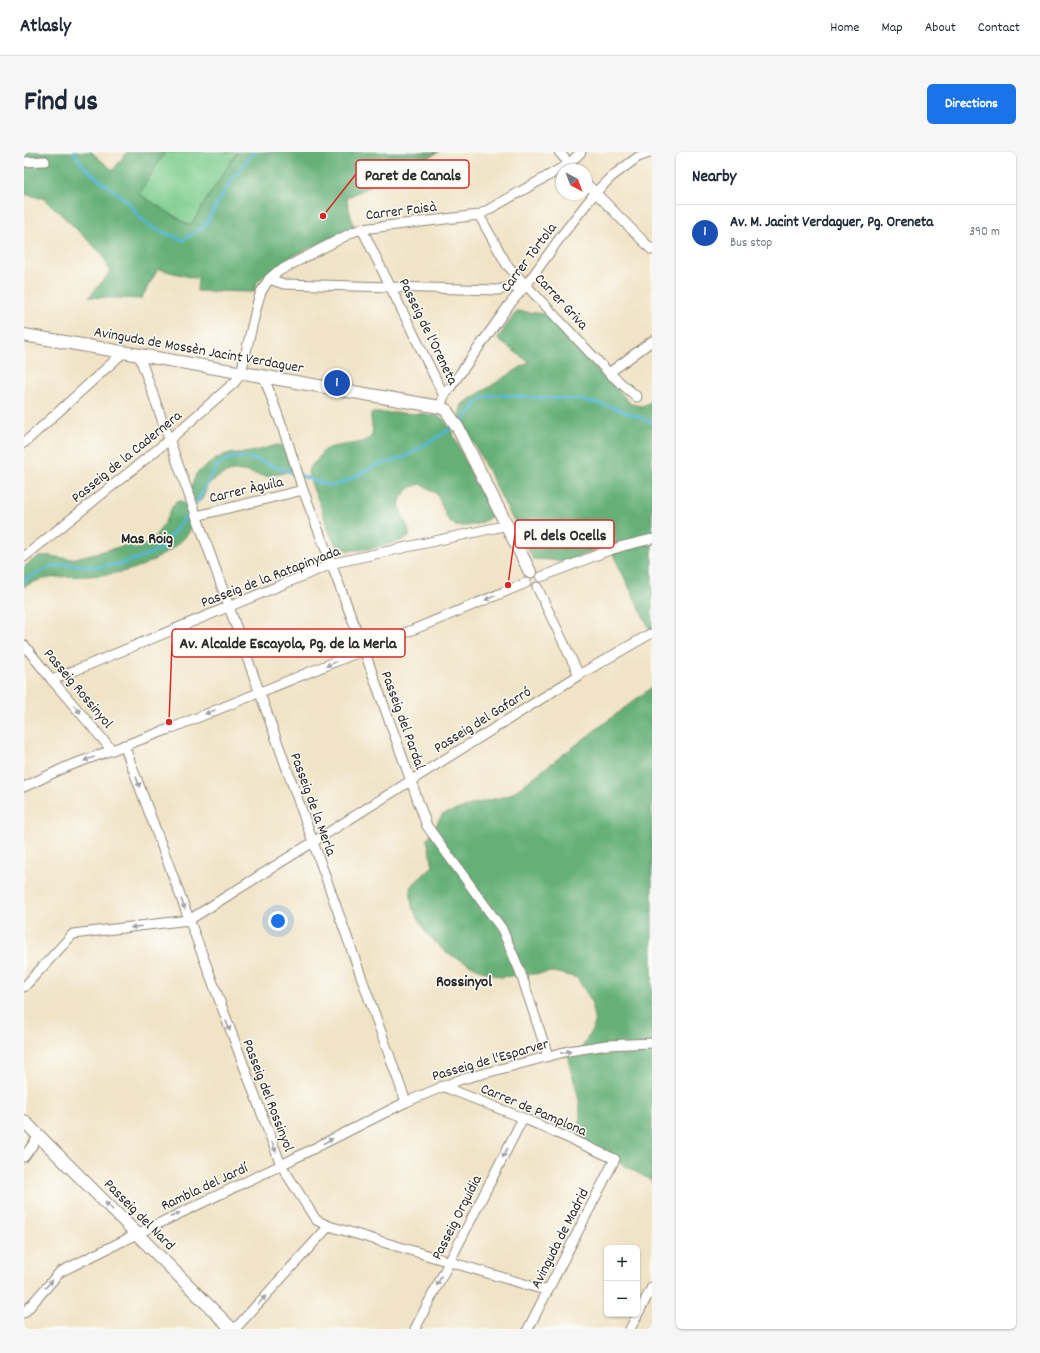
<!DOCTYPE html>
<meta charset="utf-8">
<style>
:root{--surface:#fff;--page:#f6f6f7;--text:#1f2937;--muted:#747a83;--line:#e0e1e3;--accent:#1a73e8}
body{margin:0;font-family:Dekko,sans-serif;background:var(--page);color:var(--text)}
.controls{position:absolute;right:12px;bottom:12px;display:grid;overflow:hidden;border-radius:6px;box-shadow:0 1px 3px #0004}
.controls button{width:36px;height:36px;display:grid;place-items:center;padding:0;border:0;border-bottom:1px solid var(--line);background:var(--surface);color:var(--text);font:20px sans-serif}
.compass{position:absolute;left:532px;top:12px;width:36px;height:36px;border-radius:50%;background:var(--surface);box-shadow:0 1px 3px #0004;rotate:138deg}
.you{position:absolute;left:254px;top:769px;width:14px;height:14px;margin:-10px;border:3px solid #fff;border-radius:50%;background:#1a73e8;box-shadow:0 0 0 6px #1a73e833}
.badge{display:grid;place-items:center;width:26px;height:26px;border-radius:50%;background:var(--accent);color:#fff;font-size:13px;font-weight:700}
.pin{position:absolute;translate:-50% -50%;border:2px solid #fff;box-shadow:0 1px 4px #0006}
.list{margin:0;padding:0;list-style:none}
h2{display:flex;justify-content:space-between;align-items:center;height:52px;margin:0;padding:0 16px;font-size:17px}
h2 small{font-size:13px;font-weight:400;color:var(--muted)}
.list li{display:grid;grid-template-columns:26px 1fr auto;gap:12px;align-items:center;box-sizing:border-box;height:56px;padding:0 16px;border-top:1px solid var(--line)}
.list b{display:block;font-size:15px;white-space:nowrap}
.list p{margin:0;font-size:13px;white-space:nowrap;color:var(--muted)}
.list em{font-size:13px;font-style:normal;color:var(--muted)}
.map{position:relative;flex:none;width:628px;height:1177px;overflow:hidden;border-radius:6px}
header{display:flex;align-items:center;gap:24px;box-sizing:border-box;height:56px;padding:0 20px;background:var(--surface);border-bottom:1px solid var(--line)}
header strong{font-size:19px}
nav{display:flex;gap:22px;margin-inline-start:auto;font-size:14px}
.intro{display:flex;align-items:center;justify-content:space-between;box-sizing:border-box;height:96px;padding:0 24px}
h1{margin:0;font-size:28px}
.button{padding:10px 18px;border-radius:6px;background:var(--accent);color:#fff;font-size:14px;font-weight:700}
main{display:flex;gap:24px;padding:0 24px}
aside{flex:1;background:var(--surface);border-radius:6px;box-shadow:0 1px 3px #0004}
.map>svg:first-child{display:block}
.green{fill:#7dcc8d;stroke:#547c5c}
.forest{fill:#66b078;stroke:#486e52}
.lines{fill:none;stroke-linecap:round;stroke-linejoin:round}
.stream{stroke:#54b5d3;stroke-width:3}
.minor-casing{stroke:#8e8778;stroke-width:11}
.tertiary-casing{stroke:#8e8778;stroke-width:14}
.minor{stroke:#fff;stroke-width:9}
.tertiary{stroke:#fff;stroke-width:12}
.oneway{fill:#a0a0a0}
.labels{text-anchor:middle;stroke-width:3;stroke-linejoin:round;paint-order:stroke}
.street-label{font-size:15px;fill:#2b2b2b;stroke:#fdfcf7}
.neighbourhood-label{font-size:16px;font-weight:bold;fill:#2b2b2b;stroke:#fdfcf7}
.leader{fill:none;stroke:#d62828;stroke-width:1.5}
.callout-dot{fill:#d62828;stroke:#fdfcf7;stroke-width:1.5}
.callout{fill:#fdfcf7;stroke:#d62828;stroke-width:1.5}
.callout-label{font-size:16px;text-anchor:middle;font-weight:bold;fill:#2b2b2b}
</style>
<header>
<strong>Atlasly</strong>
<nav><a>Home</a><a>Map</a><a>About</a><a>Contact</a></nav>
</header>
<div class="intro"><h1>Find us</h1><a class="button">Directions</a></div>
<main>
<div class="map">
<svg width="628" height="1177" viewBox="0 0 628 1177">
<rect width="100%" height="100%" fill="#fdfcf7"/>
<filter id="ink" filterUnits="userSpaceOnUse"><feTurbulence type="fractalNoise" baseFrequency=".025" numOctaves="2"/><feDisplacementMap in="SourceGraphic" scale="8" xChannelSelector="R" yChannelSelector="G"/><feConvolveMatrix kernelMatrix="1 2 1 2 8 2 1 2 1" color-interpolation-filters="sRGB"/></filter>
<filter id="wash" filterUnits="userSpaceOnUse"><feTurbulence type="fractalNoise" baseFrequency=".012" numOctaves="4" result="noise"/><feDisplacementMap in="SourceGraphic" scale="16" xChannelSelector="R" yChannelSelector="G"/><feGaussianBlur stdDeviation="0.9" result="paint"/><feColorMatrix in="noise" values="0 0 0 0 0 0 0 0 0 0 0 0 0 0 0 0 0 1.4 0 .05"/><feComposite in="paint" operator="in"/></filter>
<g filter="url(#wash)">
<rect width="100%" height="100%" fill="#f0e3c6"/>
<path class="green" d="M141,0H213L166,74L115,42Z"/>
<g class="forest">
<path d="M0,0H68L75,7L89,18L103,0H141L115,42L166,74L213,0H415L322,46L330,75L267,105L246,119L233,130L231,140L173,139L174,127L134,117L117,147L65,145L86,120L79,103L21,47L0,42Z"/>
<path d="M493,159L521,162L607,252L618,254L628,249V481L625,476L584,392L545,409L509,407L435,262L438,252L505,210L473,187Z"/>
<path d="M347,261H370L402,262L415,264L419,267L426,276L452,332L459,342L465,353L467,364C458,373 443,375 431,374L423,366L413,342L398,332C391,333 385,336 381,341C366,356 387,370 385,385C373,392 324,404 314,395C306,387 300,363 296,353C292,342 285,330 284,318C287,314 290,311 294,307C296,304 297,301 299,299C310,290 343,295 348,283C350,277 346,269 347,261Z"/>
<path d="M253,293L259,294L261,296L268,317L266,319C260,321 245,325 239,324C226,322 219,316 205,320C198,323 189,327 184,333C180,339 182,348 173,350L170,348L167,336L172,322L190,308L202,302L227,300Z"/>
<path d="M157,349C165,355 170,366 167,376C163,386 152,394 143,400C116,418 96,422 63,424C40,425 20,423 0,435V415C6,410 12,405 20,404C29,403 42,408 52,406L103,393L114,397C128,392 138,376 145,362C147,358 148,354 151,351C152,350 156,349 157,349Z"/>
<path d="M628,535V1029L551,986C558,971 557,952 552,936C549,923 543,912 544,899L557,897L571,872L567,848L553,826L531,820L476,825L459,819L422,801L402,781L388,755L386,735L409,714L403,688L418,663L450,652L486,643Z"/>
</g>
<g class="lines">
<g class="stream">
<path d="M50,0C61,22 84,32 101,48C109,55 114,64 122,71C133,79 146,83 159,88L180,75L207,28L223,8L231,0"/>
<path d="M435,272C452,260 447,245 473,243L558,248L588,255L628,270"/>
<path d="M0,428L25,416L45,412L70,415L97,412L118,405L138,396L175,347L192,315L204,307L211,305L227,306L291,329L305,333H311L323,329L350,314L381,305L430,275"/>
</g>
</g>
</g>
<g filter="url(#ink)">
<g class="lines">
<defs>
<g id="minor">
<path d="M535,0L551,18"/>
<path d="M0,10L21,9"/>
<path d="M562,31L628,98"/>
<path d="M455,63L483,113L585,221L613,245"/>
<path d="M338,77L420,244"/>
<path d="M245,127L260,132L473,138L503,132"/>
<path d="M115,203L382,950"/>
<path d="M585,221L628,189"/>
<path d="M240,225L264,291L279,338L340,498L403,674L478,777L496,819L524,904"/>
<path d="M416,255L420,244L485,153L503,132L538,83L571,41L587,25L614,5L628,0"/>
<path d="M0,291L100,200"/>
<path d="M172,364L279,338"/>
<path d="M0,405L145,288L211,230L217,221L234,149L237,140L245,127L253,120L329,80L338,77L455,63L545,12L557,0"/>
<path d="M517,425L583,399L599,394L628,387"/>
<path d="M513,435L555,523"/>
<path d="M0,493L28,528L88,598"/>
<path d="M28,528L310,411L484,373"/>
<path d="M100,593L257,1013L292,1068L305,1074L524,1139"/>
<path d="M0,635L42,615L148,576L340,498L502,431"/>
<path d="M0,835L49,782L165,768L555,523L626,482"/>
<path d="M418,934L499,966L591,1007L504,1177"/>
<path d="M0,1005L15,984"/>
<path d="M0,1161L36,1120L113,1082L257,1013L382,950L435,928L544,899L583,893L628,891"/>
<path d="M211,1177L305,1074"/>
<path d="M391,1177L499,966"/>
<path d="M606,1177L628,1135"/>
</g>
<g id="tertiary">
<path d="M0,183L416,255L422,258L434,276L506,420"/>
<path d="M0,969L208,1177"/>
</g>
</defs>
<use href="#minor" class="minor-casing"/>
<use href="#tertiary" class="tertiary-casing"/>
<use href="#minor" class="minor"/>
<use href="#tertiary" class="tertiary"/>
</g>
<defs><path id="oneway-solid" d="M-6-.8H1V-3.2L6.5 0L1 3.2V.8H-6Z"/></defs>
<g class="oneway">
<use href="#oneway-solid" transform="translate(466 446) rotate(157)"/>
<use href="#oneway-solid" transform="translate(307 512) rotate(158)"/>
<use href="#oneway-solid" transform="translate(53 557) rotate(49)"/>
<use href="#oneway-solid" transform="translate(186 560) rotate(158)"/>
<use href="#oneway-solid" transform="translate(65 607) rotate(160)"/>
<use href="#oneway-solid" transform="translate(114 630) rotate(70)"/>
<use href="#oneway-solid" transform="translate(159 752) rotate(70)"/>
<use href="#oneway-solid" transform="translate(112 775) rotate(173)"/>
<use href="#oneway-solid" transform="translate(204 874) rotate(69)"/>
<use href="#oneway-solid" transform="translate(542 900) rotate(-13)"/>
<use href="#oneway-solid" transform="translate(304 989) rotate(-27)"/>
<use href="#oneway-solid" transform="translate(250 995) rotate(69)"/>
<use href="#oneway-solid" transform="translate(481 1001) rotate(117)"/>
<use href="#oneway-solid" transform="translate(85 1054) rotate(-135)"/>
<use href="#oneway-solid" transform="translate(151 1063) rotate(-25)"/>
<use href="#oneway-solid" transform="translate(415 1129) rotate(116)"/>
<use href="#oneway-solid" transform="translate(25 1132) rotate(-47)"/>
<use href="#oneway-solid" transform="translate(238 1148) rotate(-48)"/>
</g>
</g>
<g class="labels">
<g class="street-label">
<text transform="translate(377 58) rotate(-7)" y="5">Carrer Faisà</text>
<text transform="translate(504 105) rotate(-53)" y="5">Carrer Tòrtola</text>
<text transform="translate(538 149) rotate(47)" y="5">Carrer Griva</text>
<text transform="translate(405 179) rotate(64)" y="5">Passeig de l'Oreneta</text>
<text transform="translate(175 197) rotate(10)" y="5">Avinguda de Mossèn Jacint Verdaguer</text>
<text transform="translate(102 304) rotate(-39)" y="5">Passeig de la Cadernera</text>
<text transform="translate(222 337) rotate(-13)" y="5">Carrer Àguila</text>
<text transform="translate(246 424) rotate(-21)" y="5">Passeig de la Ratapinyada</text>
<text transform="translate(55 536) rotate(50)" y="5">Passeig Rossinyol</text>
<text transform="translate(458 567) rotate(-32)" y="5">Passeig del Gafarró</text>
<text transform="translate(380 568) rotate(70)" y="5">Passeig del Pardal</text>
<text transform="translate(290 652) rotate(70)" y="5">Passeig de la Merla</text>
<text transform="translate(466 907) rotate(-16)" y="5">Passeig de l'Esparver</text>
<text transform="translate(245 943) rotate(69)" y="5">Passeig del Rossinyol</text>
<text transform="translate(510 957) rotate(23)" y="5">Carrer de Pamplona</text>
<text transform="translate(180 1034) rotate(-25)" y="5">Rambla del Jardí</text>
<text transform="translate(116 1062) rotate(45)" y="5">Passeig del Nard</text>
<text transform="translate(432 1065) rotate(-63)" y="5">Passeig Orquídia</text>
<text transform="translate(535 1086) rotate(-63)" y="5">Avinguda de Madrid</text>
</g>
<g class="neighbourhood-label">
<text x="123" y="391">Mas Roig</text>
<text x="440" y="834">Rossinyol</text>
</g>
</g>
<path class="leader" d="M299 64L332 22M484 433L491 382M145 570L148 491"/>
<g class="callout-dot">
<circle cx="299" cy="64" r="4"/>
<circle cx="484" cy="433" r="4"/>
<circle cx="145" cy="570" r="4"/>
</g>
<g class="callout">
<rect x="332" y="8" width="113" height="28" rx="4"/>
<rect x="491" y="368" width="99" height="28" rx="4"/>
<rect x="148" y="477" width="233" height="28" rx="4"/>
</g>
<g class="callout-label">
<text x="389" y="28">Paret de Canals</text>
<text x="541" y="388">Pl. dels Ocells</text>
<text x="264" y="496">Av. Alcalde Escayola, Pg. de la Merla</text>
</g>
</svg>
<div class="controls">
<button>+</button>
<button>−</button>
</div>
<svg class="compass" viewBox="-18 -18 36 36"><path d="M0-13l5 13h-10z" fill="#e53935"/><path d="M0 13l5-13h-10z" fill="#747a83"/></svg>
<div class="you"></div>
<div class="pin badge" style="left:313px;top:231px;background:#1a4fb4">1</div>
</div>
<aside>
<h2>Nearby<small></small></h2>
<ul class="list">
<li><span class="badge" style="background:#1a4fb4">1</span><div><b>Av. M. Jacint Verdaguer, Pg. Oreneta</b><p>Bus stop</p></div><em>390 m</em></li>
</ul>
</aside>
</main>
